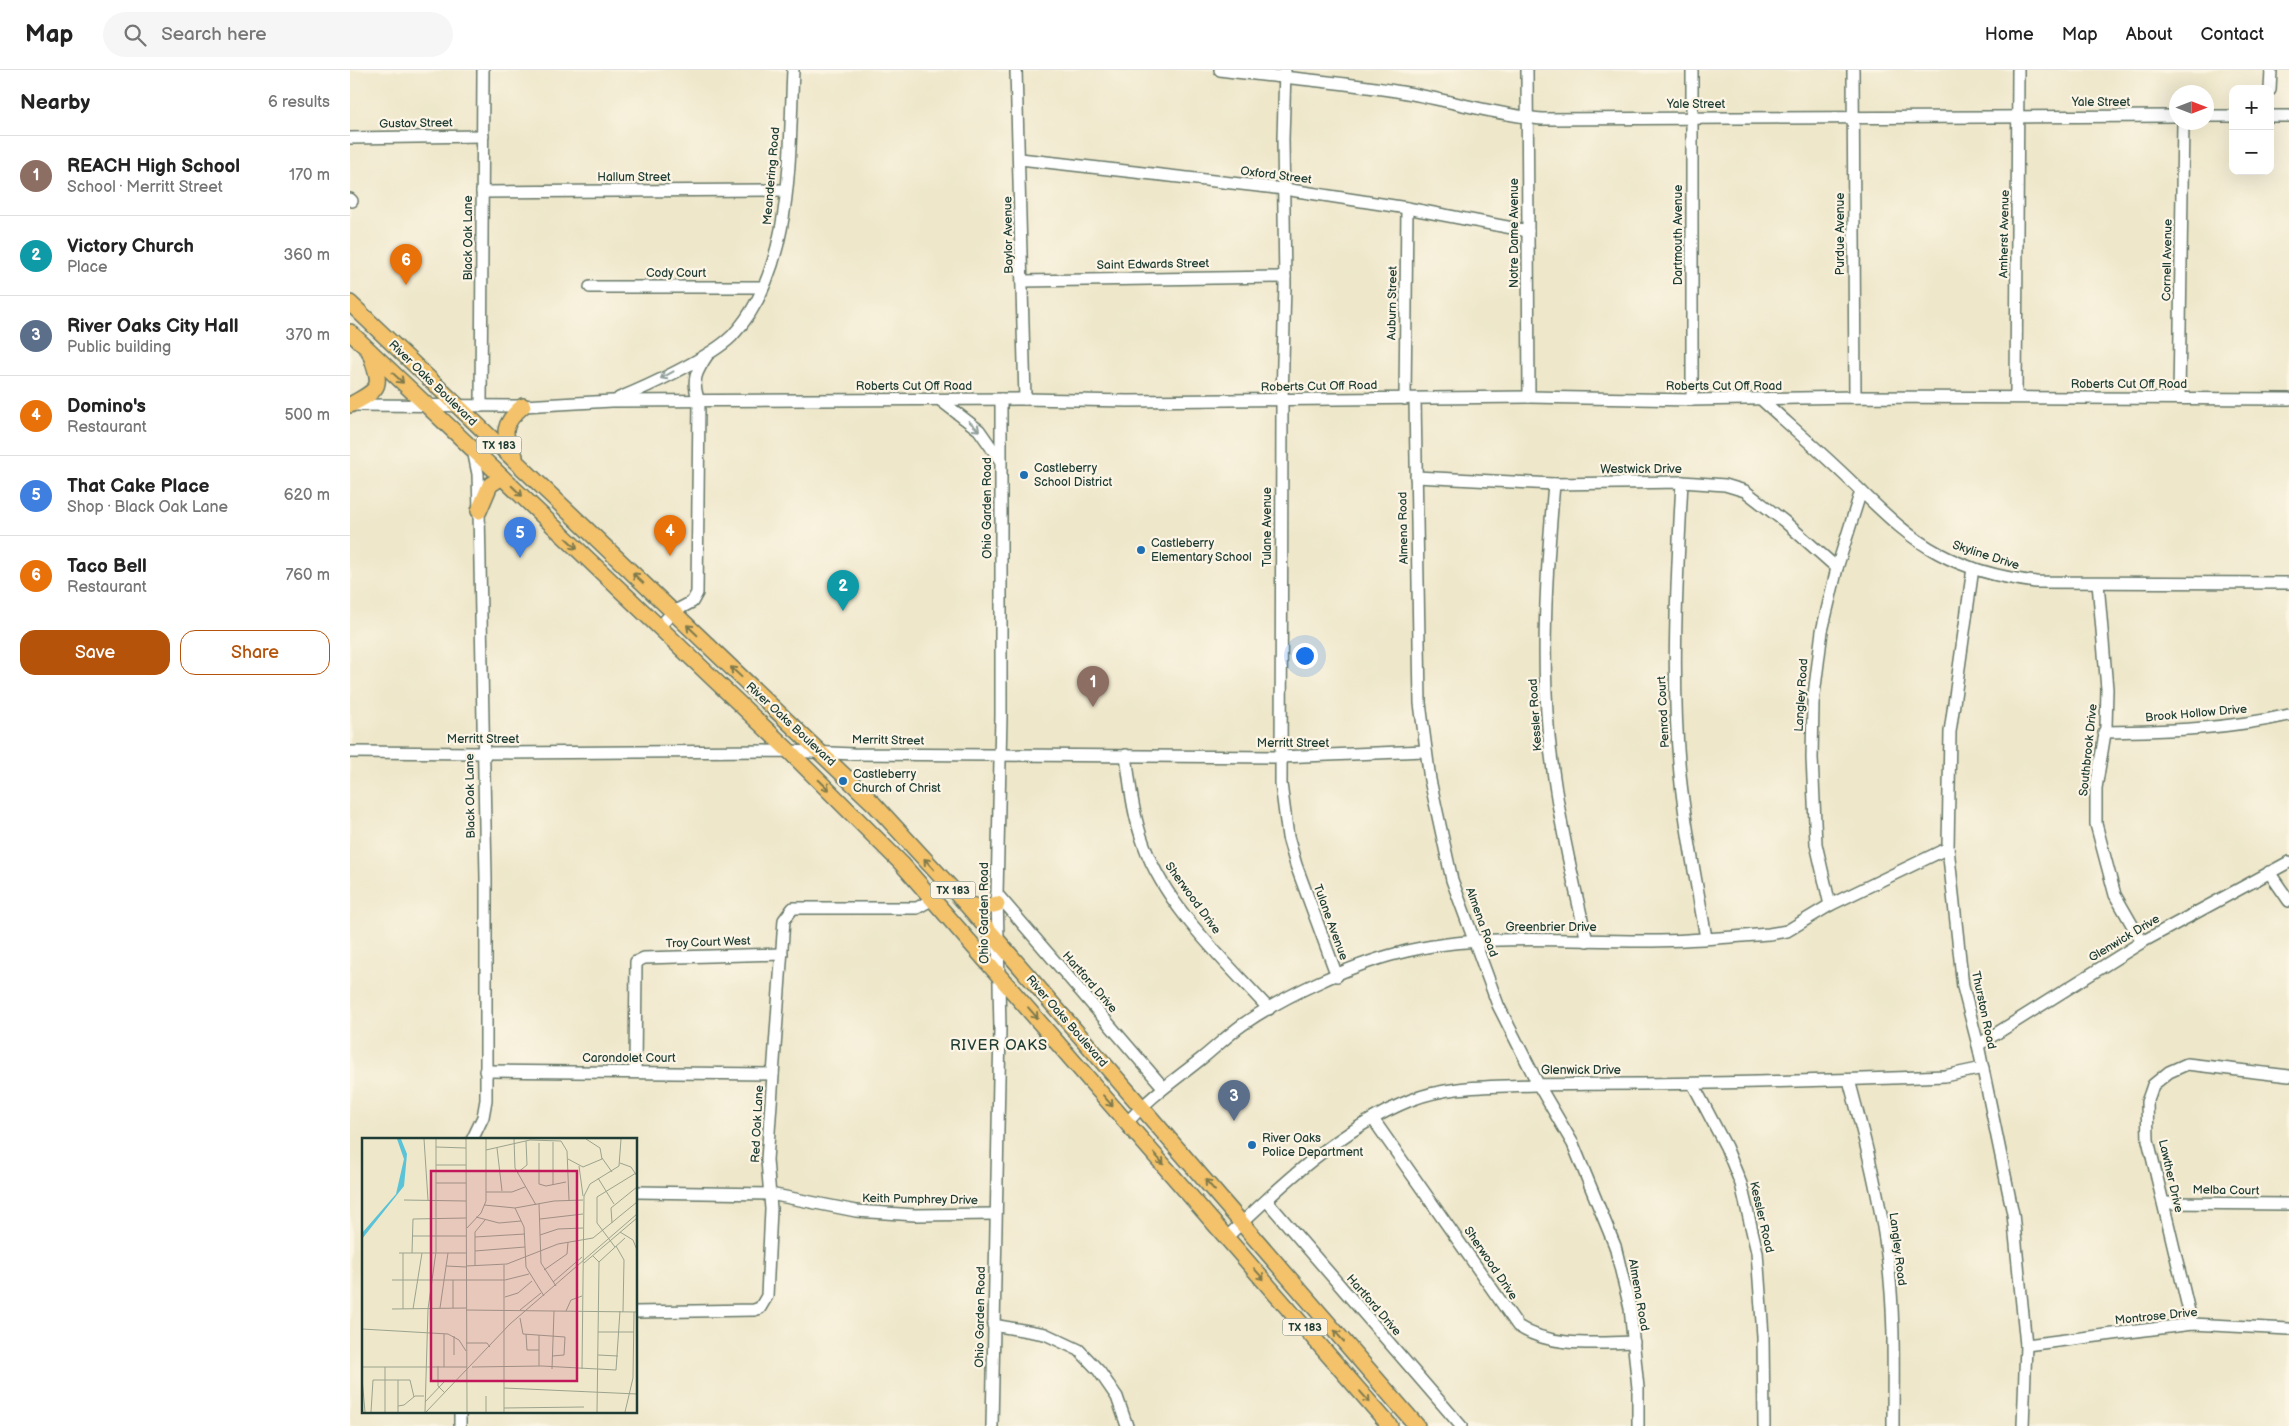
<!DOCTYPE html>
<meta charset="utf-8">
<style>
:root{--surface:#fff;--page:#f6f6f6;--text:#222;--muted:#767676;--line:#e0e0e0;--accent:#b45309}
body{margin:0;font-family:"Balsamiq Sans",sans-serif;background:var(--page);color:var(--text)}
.controls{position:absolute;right:15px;top:15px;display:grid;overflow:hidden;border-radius:10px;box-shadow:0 5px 20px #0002}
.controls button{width:45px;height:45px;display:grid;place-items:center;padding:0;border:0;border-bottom:1px solid var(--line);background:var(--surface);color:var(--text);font:25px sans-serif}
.compass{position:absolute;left:1819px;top:15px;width:45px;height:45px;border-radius:50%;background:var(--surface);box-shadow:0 5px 20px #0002;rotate:90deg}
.you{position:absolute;left:954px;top:585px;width:18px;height:18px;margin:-12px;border:4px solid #fff;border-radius:50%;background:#1a73e8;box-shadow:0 0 0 8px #1a73e833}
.badge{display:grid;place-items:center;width:32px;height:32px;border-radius:50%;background:var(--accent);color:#fff;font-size:16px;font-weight:700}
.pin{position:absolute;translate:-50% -41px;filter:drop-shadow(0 1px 2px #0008)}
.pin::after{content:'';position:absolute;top:26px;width:18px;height:15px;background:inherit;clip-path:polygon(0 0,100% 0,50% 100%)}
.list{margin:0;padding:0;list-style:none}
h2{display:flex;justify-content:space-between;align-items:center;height:65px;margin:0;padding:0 20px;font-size:21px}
h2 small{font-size:16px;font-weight:400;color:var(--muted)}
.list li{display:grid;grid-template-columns:32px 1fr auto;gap:15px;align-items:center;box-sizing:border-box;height:80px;padding:0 20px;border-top:1px solid var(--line)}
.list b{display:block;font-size:19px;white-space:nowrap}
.list p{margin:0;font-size:16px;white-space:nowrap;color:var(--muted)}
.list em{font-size:16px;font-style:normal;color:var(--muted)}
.actions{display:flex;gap:10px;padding:15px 20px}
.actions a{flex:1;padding:11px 0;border:1px solid var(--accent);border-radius:15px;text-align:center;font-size:18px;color:var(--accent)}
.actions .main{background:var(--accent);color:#fff}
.icon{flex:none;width:28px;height:28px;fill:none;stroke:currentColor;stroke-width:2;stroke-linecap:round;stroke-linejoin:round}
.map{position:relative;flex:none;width:1939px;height:1356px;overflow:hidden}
header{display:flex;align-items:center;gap:30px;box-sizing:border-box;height:70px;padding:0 25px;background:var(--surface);border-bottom:1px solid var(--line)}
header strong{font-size:24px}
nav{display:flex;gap:28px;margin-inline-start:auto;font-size:18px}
.search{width:350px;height:45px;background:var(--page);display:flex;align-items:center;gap:12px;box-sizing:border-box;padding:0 18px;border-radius:28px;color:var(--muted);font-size:19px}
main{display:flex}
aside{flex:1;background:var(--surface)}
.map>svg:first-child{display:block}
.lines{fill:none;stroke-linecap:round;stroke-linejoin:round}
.minor-casing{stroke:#677868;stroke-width:14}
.major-casing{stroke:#677868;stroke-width:18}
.minor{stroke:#fff;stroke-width:11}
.major{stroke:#f3c26a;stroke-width:15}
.oneway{stroke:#8f9e9a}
.oneway2{stroke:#7e794c}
.poi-dot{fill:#1f6fb2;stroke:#fcf5e5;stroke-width:2}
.labels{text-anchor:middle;stroke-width:4.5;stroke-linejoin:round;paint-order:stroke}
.shield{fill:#fcf5e5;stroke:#617469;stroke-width:1}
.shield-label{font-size:11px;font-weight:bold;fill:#1f3d34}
.street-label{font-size:12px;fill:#1f3d34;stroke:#fcf5e5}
.poi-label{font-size:12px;fill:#1f3d34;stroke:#fcf5e5;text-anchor:start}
.quarter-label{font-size:15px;letter-spacing:1px;fill:#1f3d34;stroke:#fcf5e5}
.inset-road{fill:none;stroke:#9ba38e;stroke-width:1}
.view{fill:#c2185b;fill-opacity:0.15;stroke:#c2185b;stroke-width:2.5}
.inset-edge{fill:none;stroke:#1f3d34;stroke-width:2.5}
</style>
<header>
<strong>Map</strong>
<div class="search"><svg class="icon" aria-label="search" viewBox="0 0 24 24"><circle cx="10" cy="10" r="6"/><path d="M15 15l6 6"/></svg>Search here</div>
<nav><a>Home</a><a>Map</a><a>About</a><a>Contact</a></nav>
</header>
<main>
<aside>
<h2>Nearby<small>6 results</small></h2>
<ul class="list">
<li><span class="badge" style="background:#8d6e63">1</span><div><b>REACH High School</b><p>School · Merritt Street</p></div><em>170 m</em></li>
<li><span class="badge" style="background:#0f9aa8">2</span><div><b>Victory Church</b><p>Place</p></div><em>360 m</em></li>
<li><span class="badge" style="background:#5c6f8a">3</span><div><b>River Oaks City Hall</b><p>Public building</p></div><em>370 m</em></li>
<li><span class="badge" style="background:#e8710a">4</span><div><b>Domino's</b><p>Restaurant</p></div><em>500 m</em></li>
<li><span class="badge" style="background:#3f7fe0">5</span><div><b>That Cake Place</b><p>Shop · Black Oak Lane</p></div><em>620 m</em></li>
<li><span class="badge" style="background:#e8710a">6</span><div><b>Taco Bell</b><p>Restaurant</p></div><em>760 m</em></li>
</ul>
<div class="actions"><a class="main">Save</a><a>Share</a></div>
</aside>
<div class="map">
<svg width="1939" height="1356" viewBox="0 0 1939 1356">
<rect width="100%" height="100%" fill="#fcf5e5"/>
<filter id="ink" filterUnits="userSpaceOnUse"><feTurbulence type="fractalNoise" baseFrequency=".02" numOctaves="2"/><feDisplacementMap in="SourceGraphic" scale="10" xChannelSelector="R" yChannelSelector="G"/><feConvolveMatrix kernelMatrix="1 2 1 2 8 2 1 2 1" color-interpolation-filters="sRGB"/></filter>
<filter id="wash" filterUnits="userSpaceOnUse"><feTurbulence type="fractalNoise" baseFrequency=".0096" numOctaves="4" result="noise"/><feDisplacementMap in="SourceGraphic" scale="20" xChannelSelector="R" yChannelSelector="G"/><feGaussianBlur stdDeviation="1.12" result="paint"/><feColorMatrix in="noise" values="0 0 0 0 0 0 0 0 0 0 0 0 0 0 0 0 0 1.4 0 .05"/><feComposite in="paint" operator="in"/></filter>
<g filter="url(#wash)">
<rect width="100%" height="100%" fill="#eee7ca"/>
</g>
<g filter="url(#ink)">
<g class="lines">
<defs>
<g id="minor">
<path d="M666,0L675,329"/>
<path d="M870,0C933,8 995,12 1057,23C1102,31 1146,45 1192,49L1826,46"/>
<path d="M935,0L933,69L935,214L932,330L931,714L938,767L946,795L987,906"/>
<path d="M1177,0L1179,327"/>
<path d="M1503,0L1505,327"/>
<path d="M1920,20L1921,0"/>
<path d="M1856,46H1883"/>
<path d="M1920,46H1939"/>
<path d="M0,68L133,66"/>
<path d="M670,89L934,119L1057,138L1178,161"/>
<path d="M132,122L436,120"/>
<path d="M0,129L2,131"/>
<path d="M673,211L935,207"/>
<path d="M240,217H413"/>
<path d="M1666,327L1668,0"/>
<path d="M269,328C297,317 361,287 382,266C444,201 439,84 443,0"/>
<path d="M1829,328L1833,52"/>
<path d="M1055,329L1057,138"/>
<path d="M1065,329L1070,633L1080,710L1102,810L1148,935L1188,1014L1223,1074L1265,1176L1280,1238L1288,1318V1356"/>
<path d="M590,330L629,360L650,390"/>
<path d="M1342,330V0"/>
<path d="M1412,330C1445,360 1479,389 1511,421C1535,444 1558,467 1588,483C1617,499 1654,508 1686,512L1939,513"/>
<path d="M1,335L173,336L262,331L675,329L778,331L1179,327L1342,330L1505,327L1939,329"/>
<path d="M131,336L133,0"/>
<path d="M1066,407L1204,414L1332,412L1375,415L1395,421L1434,451L1487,498"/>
<path d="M1332,412C1327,509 1321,606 1330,704C1335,759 1347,814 1356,868"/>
<path d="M1204,414C1198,483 1193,554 1196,623C1199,706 1218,790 1237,871"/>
<path d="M1623,498L1600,662L1598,778L1613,917L1628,975L1663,1144L1676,1275L1673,1356"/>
<path d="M1748,513L1757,619L1756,657L1746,718V754L1765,825L1792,872"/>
<path d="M309,557L323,542L342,532L347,523L349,331C341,310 346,302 358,284"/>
<path d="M1754,662C1817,661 1878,659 1939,645"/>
<path d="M0,682L133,683L439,681L503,684L930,687L1075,681"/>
<path d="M776,685C780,715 783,746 794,775C816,837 875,891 919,939"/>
<path d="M1919,802L1939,831"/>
<path d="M647,824L813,1017"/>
<path d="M1480,835L1466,774L1462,688L1463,633L1472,561L1487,498L1511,421"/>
<path d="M1628,975L1792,872L1939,792"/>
<path d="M135,1001L423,1004"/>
<path d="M285,1001L286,892L294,888L432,884"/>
<path d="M1499,1010C1515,1070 1531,1130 1538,1192C1545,1246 1543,1302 1543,1356"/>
<path d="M1343,1014L1376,1077L1391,1114L1407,1182L1413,1266L1414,1356"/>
<path d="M1023,1049L1168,1256C1201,1278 1246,1273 1284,1272"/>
<path d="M777,1053C799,1027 825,1010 851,989C865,978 878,965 892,955C933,926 1001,895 1049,883C1129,862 1220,872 1302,871C1341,871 1380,867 1419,864L1437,861L1480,835L1598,778"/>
<path d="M122,1070L133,1047L136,1030V808L129,441L128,404L123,380"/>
<path d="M286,1122L420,1124L506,1141L565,1145L645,1144"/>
<path d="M917,1131L1111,1356"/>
<path d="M1813,1133L1939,1134"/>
<path d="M877,1167C931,1115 991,1058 1061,1030C1092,1018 1124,1017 1156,1016C1201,1014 1246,1014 1291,1014C1392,1013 1494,1010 1595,1006L1633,998"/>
<path d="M286,1242L404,1240L410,1238L417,1226L421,1139L417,1090L434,850L443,838H567L583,829"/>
<path d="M1842,1254L1798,1070L1797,1032L1800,1024L1803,1015L1819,1002L1837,994L1939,1006"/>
<path d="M643,1255L695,1264L729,1280L749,1301L767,1327L777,1356"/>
<path d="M1676,1275L1842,1254L1939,1259"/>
<path d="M110,1356V1342"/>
<path d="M642,1356L650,959L647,824L651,646V329"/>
</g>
<g id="major">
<path d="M0,233L524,734L616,834L1067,1356"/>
<path d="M0,262L439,681L552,794L1040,1356"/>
<path d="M0,335C32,318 32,317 20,283"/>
<path d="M165,386C151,364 153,353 173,336"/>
<path d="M129,441L140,415L152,407"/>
<path d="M616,834L633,838L647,834"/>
</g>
</defs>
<use href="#minor" class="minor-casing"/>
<use href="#major" class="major-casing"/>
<use href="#minor" class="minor"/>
<use href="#major" class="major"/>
</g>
<defs><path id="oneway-shaft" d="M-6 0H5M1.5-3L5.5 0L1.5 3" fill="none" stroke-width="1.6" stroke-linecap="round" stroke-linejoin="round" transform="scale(1.25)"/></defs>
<g class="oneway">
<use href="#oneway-shaft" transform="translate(317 305) rotate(151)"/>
<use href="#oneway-shaft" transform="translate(624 356) rotate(43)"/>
</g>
<g class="oneway2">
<use href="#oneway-shaft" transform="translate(48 308) rotate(43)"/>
<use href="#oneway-shaft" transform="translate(167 421) rotate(44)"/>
<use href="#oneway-shaft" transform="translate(222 474) rotate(44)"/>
<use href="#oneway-shaft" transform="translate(288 508) rotate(-136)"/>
<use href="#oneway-shaft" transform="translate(342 560) rotate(-136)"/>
<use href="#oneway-shaft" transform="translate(386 602) rotate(-137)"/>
<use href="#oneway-shaft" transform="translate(474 715) rotate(44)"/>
<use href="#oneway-shaft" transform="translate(579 794) rotate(-132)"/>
<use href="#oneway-shaft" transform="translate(683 943) rotate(49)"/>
<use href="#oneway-shaft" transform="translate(758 1031) rotate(49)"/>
<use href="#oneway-shaft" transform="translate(809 1089) rotate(49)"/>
<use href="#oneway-shaft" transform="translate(860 1115) rotate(-131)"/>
<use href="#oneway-shaft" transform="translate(909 1204) rotate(49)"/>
<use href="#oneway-shaft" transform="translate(989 1266) rotate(-131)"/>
<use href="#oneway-shaft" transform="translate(1015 1327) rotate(49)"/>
</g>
</g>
<g class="poi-dot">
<circle cx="674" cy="405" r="5"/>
<circle cx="791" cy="480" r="5"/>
<circle cx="493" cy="711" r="5"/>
<circle cx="902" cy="1075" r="5"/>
</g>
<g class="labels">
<g class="shield">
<rect x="126.5" y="366.5" width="45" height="17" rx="4"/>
<rect x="580.5" y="811.5" width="45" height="17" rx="4"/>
<rect x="932.5" y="1248.5" width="45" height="17" rx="4"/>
</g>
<g class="shield-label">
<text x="149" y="379">TX 183</text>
<text x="603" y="824">TX 183</text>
<text x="955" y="1261">TX 183</text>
</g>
<g class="street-label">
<text x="1751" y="36">Yale Street</text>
<text x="1346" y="38">Yale Street</text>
<text transform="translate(66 53) rotate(-1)" y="4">Gustav Street</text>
<text transform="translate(926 105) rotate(7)" y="4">Oxford Street</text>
<text transform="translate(421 106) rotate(-85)" y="4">Meandering Road</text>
<text x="284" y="111">Hallum Street</text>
<text transform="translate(1164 163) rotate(-90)" y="4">Notre Dame Avenue</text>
<text transform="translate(1490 164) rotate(-90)" y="4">Purdue Avenue</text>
<text transform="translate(1654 164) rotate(-89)" y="4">Amherst Avenue</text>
<text transform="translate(658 165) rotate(-91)" y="4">Baylor Avenue</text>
<text transform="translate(1328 165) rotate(-90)" y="4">Dartmouth Avenue</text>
<text transform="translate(118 168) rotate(-90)" y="4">Black Oak Lane</text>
<text transform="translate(1817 190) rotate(-89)" y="4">Cornell Avenue</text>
<text transform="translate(803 194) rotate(-1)" y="4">Saint Edwards Street</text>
<text x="326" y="207">Cody Court</text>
<text transform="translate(1042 233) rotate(-89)" y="4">Auburn Street</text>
<text transform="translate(83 313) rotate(44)" y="4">River Oaks Boulevard</text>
<text x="1779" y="318">Roberts Cut Off Road</text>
<text x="564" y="320">Roberts Cut Off Road</text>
<text transform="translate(969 316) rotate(-1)" y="4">Roberts Cut Off Road</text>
<text x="1374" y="320">Roberts Cut Off Road</text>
<text x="1291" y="403">Westwick Drive</text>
<text transform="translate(637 438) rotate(-90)" y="4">Ohio Garden Road</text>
<text transform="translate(917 457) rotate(-90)" y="4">Tulane Avenue</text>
<text transform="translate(1053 458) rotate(-91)" y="4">Almena Road</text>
<text transform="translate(1636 485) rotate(18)" y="4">Skyline Drive</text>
<text transform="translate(1451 625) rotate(-86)" y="4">Langley Road</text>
<text transform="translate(1313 642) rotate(-93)" y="4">Penrod Court</text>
<text transform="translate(1846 643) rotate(-5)" y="4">Brook Hollow Drive</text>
<text transform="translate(1185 645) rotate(-94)" y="4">Kessler Road</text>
<text transform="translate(441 654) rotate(43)" y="4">River Oaks Boulevard</text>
<text x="133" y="673">Merritt Street</text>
<text transform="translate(538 670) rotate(1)" y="4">Merritt Street</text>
<text x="943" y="677">Merritt Street</text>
<text transform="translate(1738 680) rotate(-84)" y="4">Southbrook Drive</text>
<text transform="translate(120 726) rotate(-91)" y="4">Black Oak Lane</text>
<text transform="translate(843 828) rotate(54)" y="4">Sherwood Drive</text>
<text transform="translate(634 843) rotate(-90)" y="4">Ohio Garden Road</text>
<text transform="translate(981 852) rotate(70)" y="4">Tulane Avenue</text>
<text transform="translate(1132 852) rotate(70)" y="4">Almena Road</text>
<text x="1201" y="861">Greenbrier Drive</text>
<text transform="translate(1774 868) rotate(-31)" y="4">Glenwick Drive</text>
<text transform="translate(358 872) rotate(-2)" y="4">Troy Court West</text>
<text transform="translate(740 912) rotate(49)" y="4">Hartford Drive</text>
<text transform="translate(1634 940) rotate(78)" y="4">Thurston Road</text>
<text transform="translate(717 951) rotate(49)" y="4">River Oaks Boulevard</text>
<text x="279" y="992">Carondolet Court</text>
<text x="1231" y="1004">Glenwick Drive</text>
<text transform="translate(407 1054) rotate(-87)" y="4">Red Oak Lane</text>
<text transform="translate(1821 1106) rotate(77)" y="4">Lawther Drive</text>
<text transform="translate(1876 1120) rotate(1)" y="4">Melba Court</text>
<text transform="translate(570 1129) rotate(1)" y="4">Keith Pumphrey Drive</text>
<text transform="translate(1412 1147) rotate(77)" y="4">Kessler Road</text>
<text transform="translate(1548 1179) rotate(83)" y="4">Langley Road</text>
<text transform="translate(1141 1193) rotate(56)" y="4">Sherwood Drive</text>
<text transform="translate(1289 1225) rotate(80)" y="4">Almena Road</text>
<text transform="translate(1024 1235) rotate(49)" y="4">Hartford Drive</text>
<text transform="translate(1806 1246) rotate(-6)" y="4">Montrose Drive</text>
<text transform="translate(630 1247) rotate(-89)" y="4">Ohio Garden Road</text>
</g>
<g class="poi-label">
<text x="684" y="402">Castleberry<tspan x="684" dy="14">School District</tspan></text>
<text x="801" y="477">Castleberry<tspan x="801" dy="14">Elementary School</tspan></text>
<text x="503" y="708">Castleberry<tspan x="503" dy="14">Church of Christ</tspan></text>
<text x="912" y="1072">River Oaks<tspan x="912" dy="14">Police Department</tspan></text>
</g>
<g class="quarter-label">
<text x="649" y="980">RIVER OAKS</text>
</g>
</g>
<g transform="translate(12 1068)">
<rect width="275" height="275" fill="#eee7ca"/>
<path d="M35,1H39L45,16L42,48L0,101V95L34,56L42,21Z" fill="#5ac3d7"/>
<path class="inset-road" d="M62,1L66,62M104,1L105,274M152,1L153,30L174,67M191,4V47M177,5V46L184,48L204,44M74,9L104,10M135,10L140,53M124,12L168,2L199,3L205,13L207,62M240,20L250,34M206,21L221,29L240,21L238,10L224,1M258,25L269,29L275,38M74,27H104M217,28L221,58M155,35L165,27L164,3M236,40L252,66M74,45H104M124,54H150L163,49M42,62L104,63M177,66L179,125L194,148M122,67L153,70L192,63L221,62M153,70L162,89L164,129L182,158M114,79L137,85L159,83M178,81L221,76M250,85L249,70L275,49M105,90L119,75L124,63V1M258,94L271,102L275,112M178,97L196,91L221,90M50,98H104M113,99L163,96M254,108L262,122L261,174M253,109L235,85V59L274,35M113,113L163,109M37,115H104M50,115L51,81L104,80M231,118L237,124L235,274M237,124L263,100M222,125L275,80M113,127V94L123,82M84,128L104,129M104,128L145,126L196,106L231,100L275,64M182,132L205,116L206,104M30,142H143L167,136M91,142V170M191,144L220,119M143,159L156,155L170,143M78,170L86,115M30,171L104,170M41,171V115M51,171L60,115M104,172L275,174M158,172L179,155M204,173L209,162L220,158M158,180L161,196L203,199L202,217L190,218M0,191L86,196L97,202L104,213M236,194H272M82,196V229M164,196L165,212H177M92,198V217M104,205H125L128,209M236,217L256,218M76,228V248L83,255M177,228V197M0,229H105M110,229L180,228L254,232L258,173M190,231L192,173M220,231L222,58L228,46L257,28L259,1M0,240L3,274M142,250L275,256M63,264L83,243M36,268L42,267L53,258H62M142,270L222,269M9,274L11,242H48L52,259M23,274V229M36,274V242M63,274L66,171L74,114V1M64,274L148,186L275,76M124,274V258M142,274V127M263,274L271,240L272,174"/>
<path class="view" d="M69,33H215V243H69Z"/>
<rect width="275" height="275" class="inset-edge"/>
</g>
</svg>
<div class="controls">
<button>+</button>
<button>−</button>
</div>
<svg class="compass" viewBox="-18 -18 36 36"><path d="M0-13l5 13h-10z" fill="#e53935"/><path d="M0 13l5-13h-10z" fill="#767676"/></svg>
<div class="you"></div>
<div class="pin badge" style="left:743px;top:637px;background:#8d6e63">1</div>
<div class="pin badge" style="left:493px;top:541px;background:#0f9aa8">2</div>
<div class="pin badge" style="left:884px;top:1051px;background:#5c6f8a">3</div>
<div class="pin badge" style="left:320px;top:486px;background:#e8710a">4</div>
<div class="pin badge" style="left:170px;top:488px;background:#3f7fe0">5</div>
<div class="pin badge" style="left:56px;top:215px;background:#e8710a">6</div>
</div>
</main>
